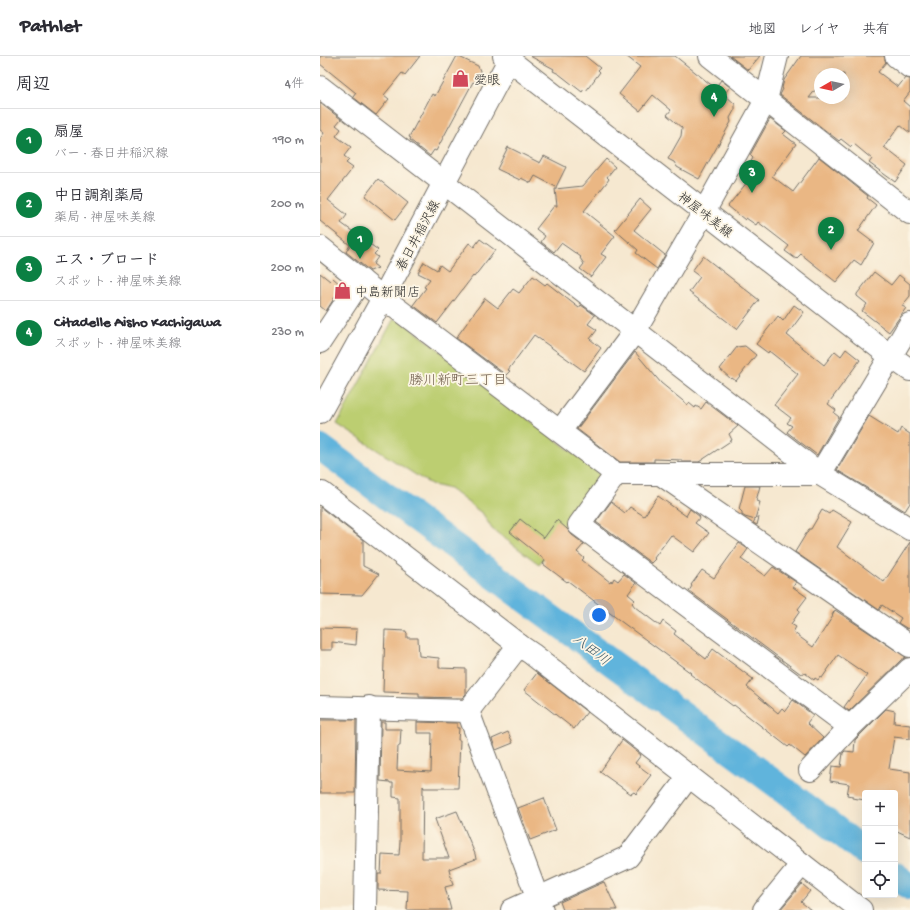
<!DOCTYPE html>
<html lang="ja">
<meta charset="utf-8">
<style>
:root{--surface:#fff;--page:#f7f7f7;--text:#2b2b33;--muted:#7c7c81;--line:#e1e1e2;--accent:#0b8043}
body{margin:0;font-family:"Gochi Hand","Klee One",sans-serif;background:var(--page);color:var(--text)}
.controls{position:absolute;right:12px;bottom:12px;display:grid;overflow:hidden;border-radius:4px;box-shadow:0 4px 16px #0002}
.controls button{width:36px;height:36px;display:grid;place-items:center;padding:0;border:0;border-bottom:1px solid var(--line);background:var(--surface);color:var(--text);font:20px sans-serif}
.compass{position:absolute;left:494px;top:12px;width:36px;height:36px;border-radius:50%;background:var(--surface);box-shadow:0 4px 16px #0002;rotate:261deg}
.you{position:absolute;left:279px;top:559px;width:14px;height:14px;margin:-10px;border:3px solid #fff;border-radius:50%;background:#1a73e8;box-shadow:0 0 0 6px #1a73e833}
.badge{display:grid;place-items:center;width:26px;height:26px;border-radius:50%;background:var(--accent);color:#fff;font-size:13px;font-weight:700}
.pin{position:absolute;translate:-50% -33px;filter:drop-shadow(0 1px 2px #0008)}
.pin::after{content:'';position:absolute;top:21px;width:14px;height:12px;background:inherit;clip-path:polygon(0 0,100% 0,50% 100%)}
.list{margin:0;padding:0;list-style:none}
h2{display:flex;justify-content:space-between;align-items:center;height:52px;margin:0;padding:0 16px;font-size:17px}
h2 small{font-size:13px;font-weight:400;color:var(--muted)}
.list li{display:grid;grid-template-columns:26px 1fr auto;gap:12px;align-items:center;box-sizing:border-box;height:64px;padding:0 16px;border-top:1px solid var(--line)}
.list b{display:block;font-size:15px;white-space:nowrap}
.list p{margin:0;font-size:13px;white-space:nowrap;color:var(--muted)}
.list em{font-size:13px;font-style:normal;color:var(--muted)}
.icon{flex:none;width:22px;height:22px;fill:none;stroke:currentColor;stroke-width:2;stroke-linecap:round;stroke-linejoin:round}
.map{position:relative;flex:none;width:590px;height:854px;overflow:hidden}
header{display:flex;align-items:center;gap:24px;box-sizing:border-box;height:56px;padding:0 20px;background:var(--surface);border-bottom:1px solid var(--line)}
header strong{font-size:19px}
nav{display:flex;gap:22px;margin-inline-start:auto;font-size:14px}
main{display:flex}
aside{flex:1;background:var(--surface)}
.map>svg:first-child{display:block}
.green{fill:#bcce71;stroke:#747c4e}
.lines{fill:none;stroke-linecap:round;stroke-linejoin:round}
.river{stroke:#60b4dc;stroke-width:27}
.building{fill:#eab784;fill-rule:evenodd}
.minor-casing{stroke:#726d65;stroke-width:24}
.major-casing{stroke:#726d65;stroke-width:24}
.minor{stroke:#fff;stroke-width:22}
.major{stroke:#fff;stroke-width:22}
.labels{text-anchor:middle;stroke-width:3.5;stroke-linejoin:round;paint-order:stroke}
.poi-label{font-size:13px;fill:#2b2b2b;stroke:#fcf5e5;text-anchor:start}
.street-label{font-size:13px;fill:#2b2b2b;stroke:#fcf5e5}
.neighbourhood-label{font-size:14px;fill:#6e5c4a;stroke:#fcf5e5}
.water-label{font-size:14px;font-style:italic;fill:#3e5b69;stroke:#fcf5e5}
</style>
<header>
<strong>Pathlet</strong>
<nav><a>地図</a><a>レイヤ</a><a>共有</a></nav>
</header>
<main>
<aside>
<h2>周辺<small>4件</small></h2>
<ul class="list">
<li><span class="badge">1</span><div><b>扇屋</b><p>バー · 春日井稲沢線</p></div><em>190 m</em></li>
<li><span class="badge">2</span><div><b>中日調剤薬局</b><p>薬局 · 神屋味美線</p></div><em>200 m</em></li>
<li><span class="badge">3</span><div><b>エス・ブロード</b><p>スポット · 神屋味美線</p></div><em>200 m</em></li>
<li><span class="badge">4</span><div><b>Citadelle Aisho Kachigawa</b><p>スポット · 神屋味美線</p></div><em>230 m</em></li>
</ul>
</aside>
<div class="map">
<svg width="590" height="854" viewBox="0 0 590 854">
<rect width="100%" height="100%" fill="#fcf5e5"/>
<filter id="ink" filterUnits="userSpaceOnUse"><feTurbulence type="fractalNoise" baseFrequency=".025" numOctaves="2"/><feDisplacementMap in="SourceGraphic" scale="8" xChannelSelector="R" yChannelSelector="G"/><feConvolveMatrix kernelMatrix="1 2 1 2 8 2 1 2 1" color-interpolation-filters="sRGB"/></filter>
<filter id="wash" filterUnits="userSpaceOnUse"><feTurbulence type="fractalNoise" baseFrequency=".012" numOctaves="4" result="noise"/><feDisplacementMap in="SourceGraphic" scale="16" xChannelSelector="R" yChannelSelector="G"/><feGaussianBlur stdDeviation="0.9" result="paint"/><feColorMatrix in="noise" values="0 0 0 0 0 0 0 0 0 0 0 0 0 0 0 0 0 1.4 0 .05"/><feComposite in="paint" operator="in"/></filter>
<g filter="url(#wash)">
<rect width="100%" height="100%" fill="#f6e8d0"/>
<path class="green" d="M79,263L283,420L284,427L219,508L172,473L163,458L130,433L113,429L102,423L17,368L73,264Z"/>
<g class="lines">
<g class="river">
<path d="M0,391L495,757L545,796"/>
<path d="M575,819L590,831"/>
</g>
</g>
<g id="blocks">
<g class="building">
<path d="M0,0H100L85,19L82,17L64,39L69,43L56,59L33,41L36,37L0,8Z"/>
<path d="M137,0L158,10L160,15V18L155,27L153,26L116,95L114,94L110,100L90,84L91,82L89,81L112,38L115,40Z"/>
<path d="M210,0H265L280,12L278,14L280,16L266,35L264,33L262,36L239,18L233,15L234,13Z"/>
<path d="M306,0H355L395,32L401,24L410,31L404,38L415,48V53L410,62L411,66L379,123L357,111L354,106L348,103L361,80L362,72L347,59L351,54L333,39L320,55L299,38L320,11Z"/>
<path d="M410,0H440L428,14Z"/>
<path d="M481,0H564L566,6L558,16L578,31L585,22L590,23V36L583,45L590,51V77L580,69L564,91L587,109L575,126L549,107L552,103L534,88L531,91L521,83L519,85L460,39L463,33L462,32L464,24ZM510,14L515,18H524V42H489L500,28V18H507Z"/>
<path d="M0,47L21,63L16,69L21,73L16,80L31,91L24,100L29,104L26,107L33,112L8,144L27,159L21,167L58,194L54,198L58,201L53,208L58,212L50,215L26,196L30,189L0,165V83L4,77L0,74Z"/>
<path d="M450,63L466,75L463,78L476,88L452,120L473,136L499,101L548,140L547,142L556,149L538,175L554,187L541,209L534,204L516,226L481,198L476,203L465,195L469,190L438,166L436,169L426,162L425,164L408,150L432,120L425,116L433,102L430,99Z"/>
<path d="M188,91L220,107L224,100L246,111L236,131L215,120L211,127L201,122L200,124L177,113Z"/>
<path d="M286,103L295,111L287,121L289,123L287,126L264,155L295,180L281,198L286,201L271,221L260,213L264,208L260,202L261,201L241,187L234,196L221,186L225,180L216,173L234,150H237L235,133L263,130Z"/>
<path d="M58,123L88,147L75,164L45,140Z"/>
<path d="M320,143L331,153L314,174L345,199L337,213L316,197L318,194L295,174Z"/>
<path d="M160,183L175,194L154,221L153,220L117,267L93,249L106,232L104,231L110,223L98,217L104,206L117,214L120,209L128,215L149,187L154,191Z"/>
<path d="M383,200L439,244L417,273L369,236L380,221L372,215Z"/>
<path d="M554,216L571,229L579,219L590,228V240L582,250L586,252L569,276L542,255L547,248L537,240V238Z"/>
<path d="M0,217L10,225L13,222L22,230L6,255L0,250Z"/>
<path d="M213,220L225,229L227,227L259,252L261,249L275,259L268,268L277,274L270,283L281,292L264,315L214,279L188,314L190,315L186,319L136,282L165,242L178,252L193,233L199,237Z"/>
<path d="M474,249L484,256L467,279L504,309L515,295L521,300L526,293L540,304L508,348L516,354L514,357L519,361L497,399L467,376L472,370L467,367L471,362L454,349L478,318L449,295L448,297L436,288L458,260L463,265Z"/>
<path d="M425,290L436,299L416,325L412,322L411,323L400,313L417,291Z"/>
<path d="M315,296L341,327L368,349L369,347L375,352L376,350L381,353L386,346L418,370L409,378L412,384L379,406H362V404L334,403V406H300L257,373Z"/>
<path d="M549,360L578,378L581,372L590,378V447L585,455L517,414Z"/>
<path d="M425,430H440L436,445L440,446L435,463L437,461H439L437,469L433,467L435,464L425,461L422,459V456L419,453Z"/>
<path d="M338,440L366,460L370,453L380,461L375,467L389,477L374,496L351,479L334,502L335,503L331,507L276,466L291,446L305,457L310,451L324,460Z"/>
<path d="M0,451L43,484V510L59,518L42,539L0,538Z"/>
<path d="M502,454L509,458L512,454L532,466L517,491L564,526L590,486V571L588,573L578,567L581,562L562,549L559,554L475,496L489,473H491Z"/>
<path d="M200,463L224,482L237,464L247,473L252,479L264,488L257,496L264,502L262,504L290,526L291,524L292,526L294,522L298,525L304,518L316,527L308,538L315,544L312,547L315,551L340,570L343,565L356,575L354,578L386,603L393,593L433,623L427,631L458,657L462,652L465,655L473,644L493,659L487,667L503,682L485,701L470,689L468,691L414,649L413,650L370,618L371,617L303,567L248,525L247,526L223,508L225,504L190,476Z"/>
<path d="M419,487L428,493L421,503L445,520L453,511L476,526L473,531L487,541L478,553L480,555L471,568L476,571L473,576L493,591L513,560L512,559L515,554L586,601L581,604L529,655L524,651L547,619L518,599L502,622L500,621L498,624L495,622L494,624L485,617L484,618L482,617L481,618L369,535L372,530L371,529L382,514L394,522Z"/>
<path d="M0,572L37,573L36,589L12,586V594H0Z"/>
<path d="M65,574L86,575V576L87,577V582H98L99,600L119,602V612L146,613V638L142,642L99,641V637L63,636Z"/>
<path d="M217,617L267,656L254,673L204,634Z"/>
<path d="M566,653L575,655L574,667L590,669V683L574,681L569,713L590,716V781L575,774V737H545V744L532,742V740L527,739L529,728L510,725L512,710L521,711L523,697L525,695L534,696L535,684Z"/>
<path d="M0,664H36L35,737H0Z"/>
<path d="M61,666H65V673H81L80,690H78L77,714L111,716L112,677H97V666L137,667V672H139L138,684H140L138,732H104L103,730L102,802H129L115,763L137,755L155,798L156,803L129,813L133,829L125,831L131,854H87L88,835L58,834V818H61L62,798L79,799L80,786V742L73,741V727H70V726L60,725Z"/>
<path d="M188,676L193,687L176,694L172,683Z"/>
<path d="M302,684L321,699L315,707L331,719L316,738L314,736L311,738L280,716Z"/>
<path d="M224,742L236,774L210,784L198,752Z"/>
<path d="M284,826L297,854H243L240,846Z"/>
<path d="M482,828L490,835L481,846L491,854H460Z"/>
</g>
</g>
</g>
<g filter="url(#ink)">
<use href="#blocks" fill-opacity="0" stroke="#726d65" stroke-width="1"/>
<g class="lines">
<defs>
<g id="minor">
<path d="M390,0L590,157"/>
<path d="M576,0L590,11"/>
<path d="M0,31L500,418L590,473"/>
<path d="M0,191L63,242L296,418H500L590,268"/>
<path d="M0,286L41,224"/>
<path d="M240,375L315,275L384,156L446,44L457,0"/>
<path d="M296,418L259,469L530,671"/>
<path d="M342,419L590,590"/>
<path d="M0,437H2L199,589L212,598L541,854"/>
<path d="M0,651L148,655"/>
<path d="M148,655L222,854"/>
<path d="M148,655L199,589"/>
<path d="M490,714L530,671L590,613"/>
<path d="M45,854L49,651"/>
<path d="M192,854L308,801L369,720"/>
<path d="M444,854L482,808"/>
</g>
<g id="major">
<path d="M184,0L570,300L590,314"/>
<path d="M0,356L63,242L191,0"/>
</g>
</defs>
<use href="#minor" class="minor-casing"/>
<use href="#major" class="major-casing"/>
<use href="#minor" class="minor"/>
<use href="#major" class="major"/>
</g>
</g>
<defs>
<symbol id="shop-bare" viewBox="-9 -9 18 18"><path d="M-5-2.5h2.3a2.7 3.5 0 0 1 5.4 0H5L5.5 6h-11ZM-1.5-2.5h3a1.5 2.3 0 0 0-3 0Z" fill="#d1495b" stroke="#fcf5e5" stroke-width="2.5" paint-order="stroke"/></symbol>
</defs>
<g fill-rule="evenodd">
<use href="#shop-bare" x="128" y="10" width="25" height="25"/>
<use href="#shop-bare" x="10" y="222" width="25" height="25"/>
</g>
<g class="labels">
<g class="poi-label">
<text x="154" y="28">愛眼</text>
<text x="35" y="240">中島新聞店</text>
</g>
<g class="street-label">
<text transform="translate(386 158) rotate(38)" y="5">神屋味美線</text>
<text transform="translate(97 179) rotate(-62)" y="5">春日井稲沢線</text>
</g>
<g class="neighbourhood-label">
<text x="138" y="328">勝川新町三丁目</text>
</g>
<g class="water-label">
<text transform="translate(272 593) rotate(37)" y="5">八田川</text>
</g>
</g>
</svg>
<div class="controls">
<button>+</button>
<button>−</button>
<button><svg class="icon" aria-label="locate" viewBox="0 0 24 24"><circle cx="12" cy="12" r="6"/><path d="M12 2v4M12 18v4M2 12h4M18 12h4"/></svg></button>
</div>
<svg class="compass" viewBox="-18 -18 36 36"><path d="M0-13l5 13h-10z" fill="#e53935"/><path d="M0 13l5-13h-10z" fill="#7c7c81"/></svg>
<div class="you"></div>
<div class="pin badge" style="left:40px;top:203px">1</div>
<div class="pin badge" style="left:511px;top:194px">2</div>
<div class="pin badge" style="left:432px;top:137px">3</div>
<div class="pin badge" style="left:394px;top:61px">4</div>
</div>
</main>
